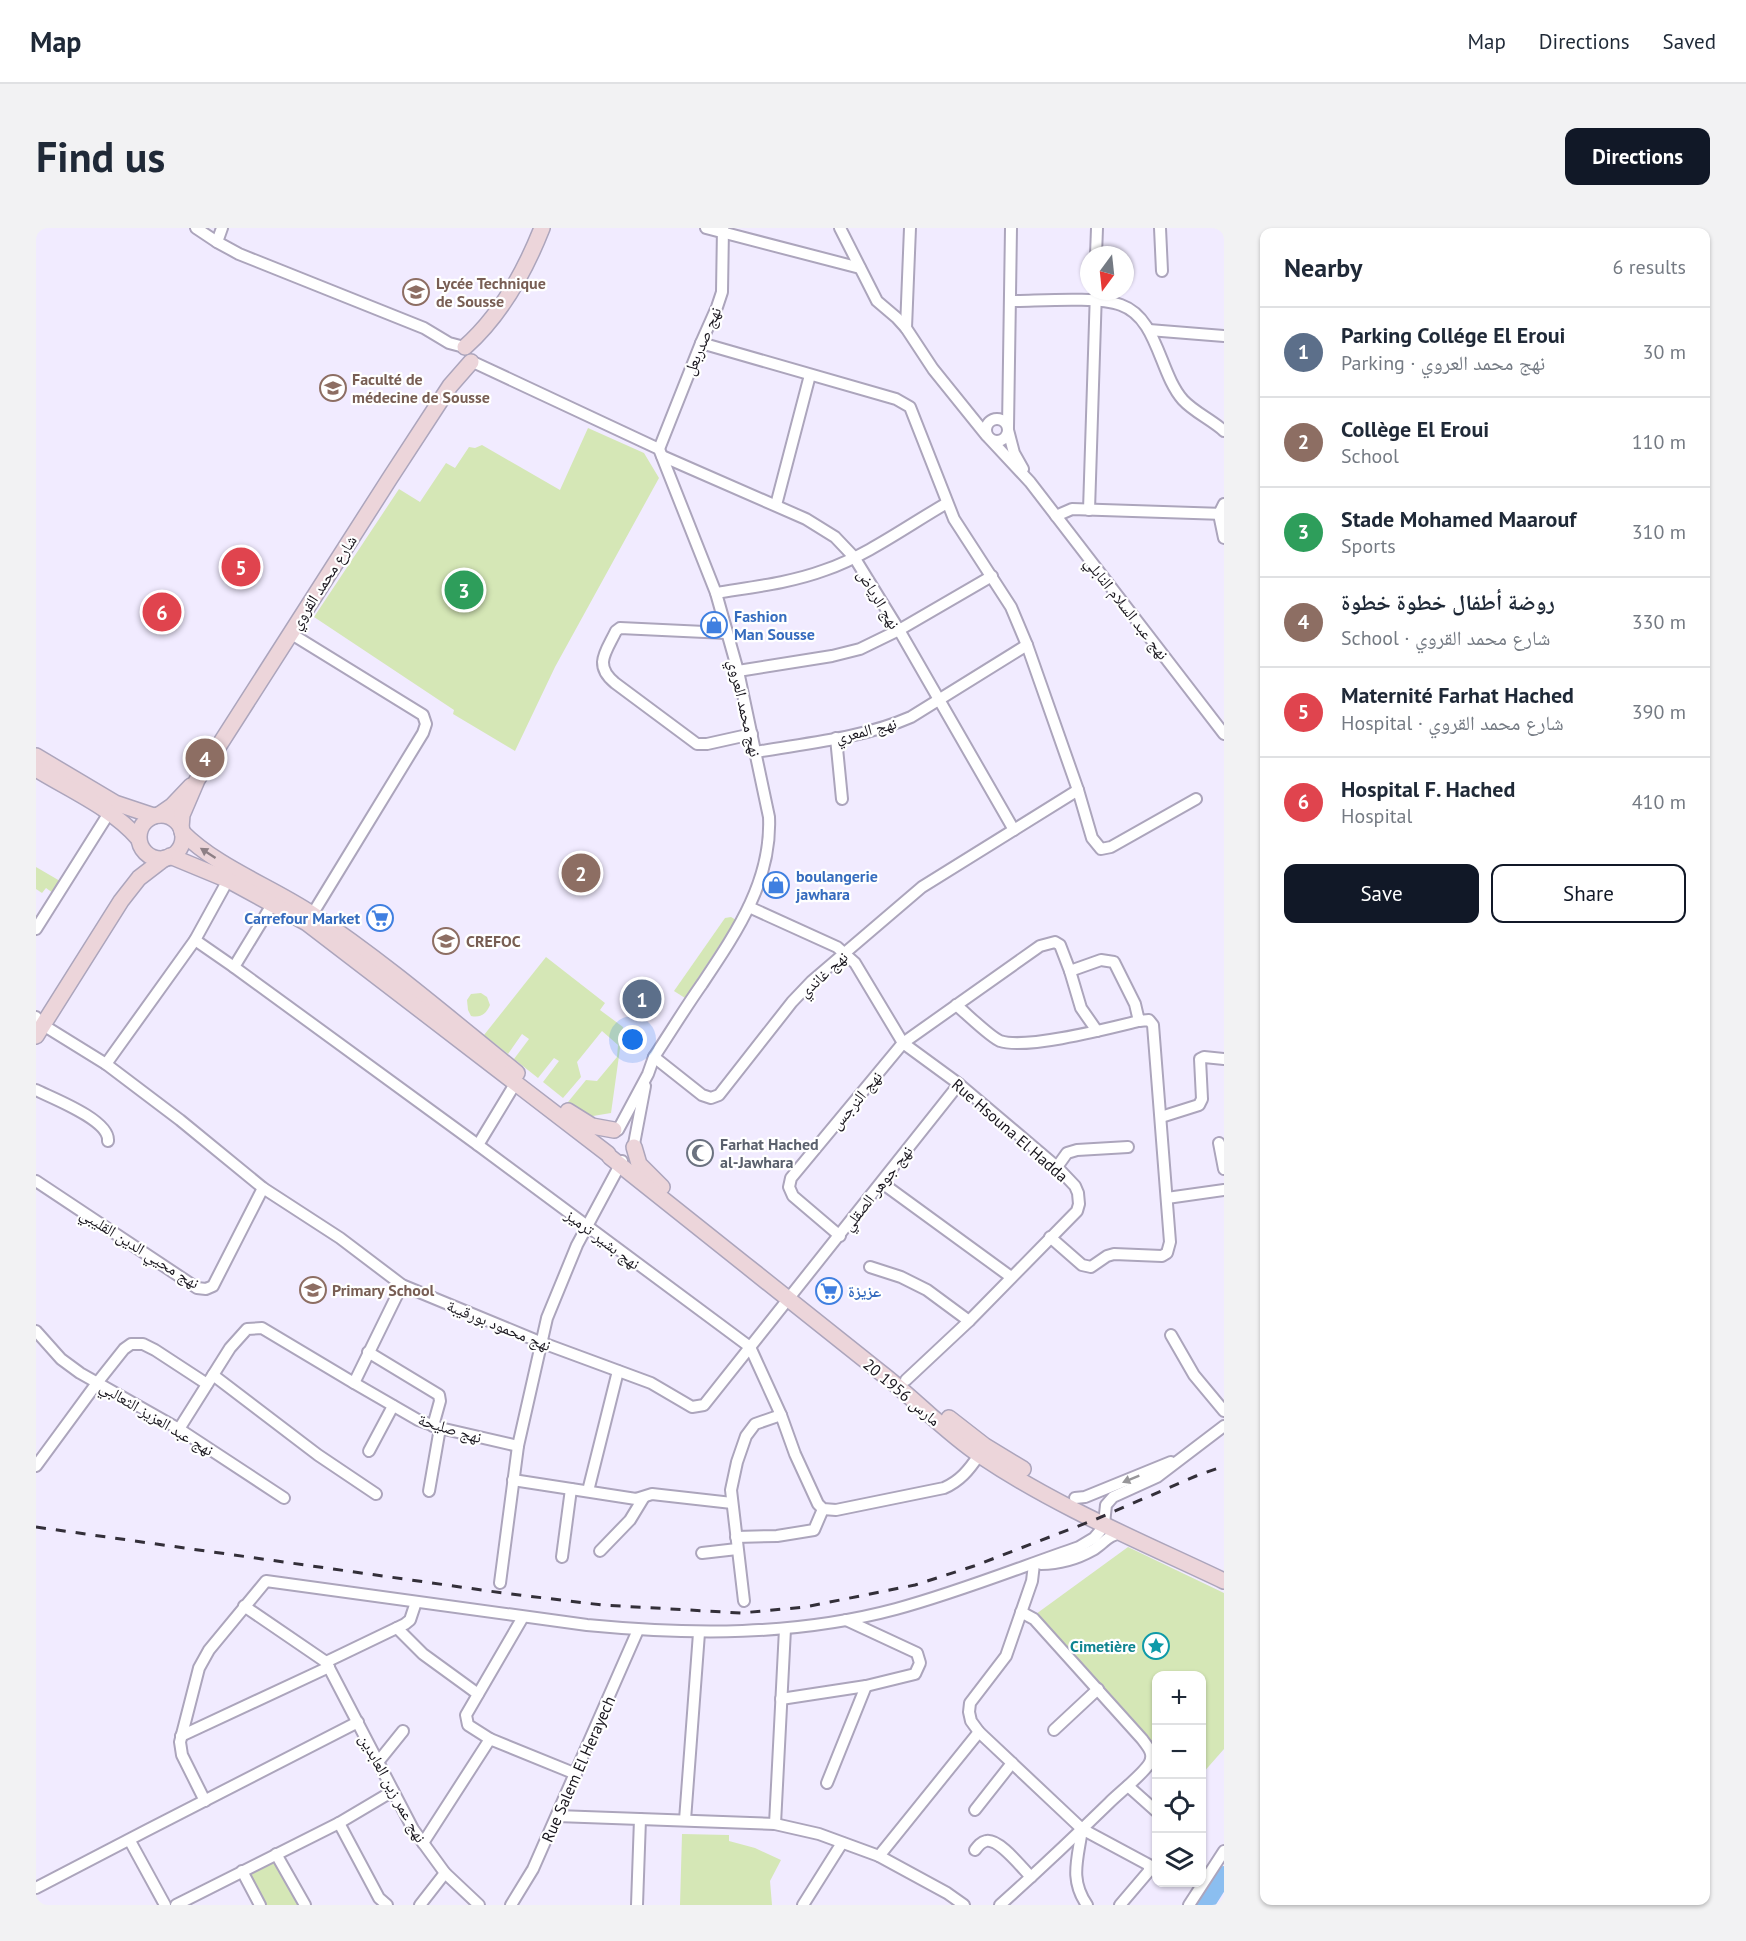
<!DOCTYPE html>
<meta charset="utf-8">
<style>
:root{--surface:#fff;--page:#f2f2f3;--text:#1f2937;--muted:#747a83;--line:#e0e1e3;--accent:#111827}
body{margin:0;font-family:"PT Sans","Noto Naskh Arabic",sans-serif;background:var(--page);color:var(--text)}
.controls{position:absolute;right:18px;bottom:18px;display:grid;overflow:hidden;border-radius:12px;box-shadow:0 2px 4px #0004}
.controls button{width:54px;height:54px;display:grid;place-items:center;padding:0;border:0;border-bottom:2px solid var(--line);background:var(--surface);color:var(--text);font:30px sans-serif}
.compass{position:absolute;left:1044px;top:18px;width:54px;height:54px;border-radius:50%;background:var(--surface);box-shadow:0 2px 4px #0004;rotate:195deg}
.you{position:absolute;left:597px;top:812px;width:21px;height:21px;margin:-15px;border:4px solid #fff;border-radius:50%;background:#1a73e8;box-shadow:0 0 0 9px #1a73e833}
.badge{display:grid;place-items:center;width:39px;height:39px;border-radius:50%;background:var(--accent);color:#fff;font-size:20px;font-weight:700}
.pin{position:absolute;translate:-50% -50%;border:3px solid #fff;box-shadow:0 2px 6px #0006}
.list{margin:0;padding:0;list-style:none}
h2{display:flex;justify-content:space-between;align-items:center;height:78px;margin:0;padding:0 24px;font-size:26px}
h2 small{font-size:20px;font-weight:400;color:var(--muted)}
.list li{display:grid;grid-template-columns:39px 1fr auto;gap:18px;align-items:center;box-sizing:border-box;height:90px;padding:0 24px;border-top:2px solid var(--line)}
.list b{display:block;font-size:22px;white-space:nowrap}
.list p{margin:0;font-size:20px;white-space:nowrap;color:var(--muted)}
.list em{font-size:20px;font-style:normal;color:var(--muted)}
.actions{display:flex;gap:12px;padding:18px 24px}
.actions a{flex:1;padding:14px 0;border:2px solid var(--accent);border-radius:12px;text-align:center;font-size:21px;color:var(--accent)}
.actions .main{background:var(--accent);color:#fff}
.icon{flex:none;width:33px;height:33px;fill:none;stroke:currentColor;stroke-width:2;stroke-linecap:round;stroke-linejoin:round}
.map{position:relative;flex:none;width:1188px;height:1677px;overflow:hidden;border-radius:12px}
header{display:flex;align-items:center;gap:36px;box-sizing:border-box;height:84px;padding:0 30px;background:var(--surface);border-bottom:2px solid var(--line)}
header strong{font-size:28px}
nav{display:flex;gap:33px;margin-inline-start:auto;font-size:21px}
.intro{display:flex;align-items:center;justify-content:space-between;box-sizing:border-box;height:144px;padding:0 36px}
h1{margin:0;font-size:42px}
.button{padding:15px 27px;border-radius:12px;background:var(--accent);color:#fff;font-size:21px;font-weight:700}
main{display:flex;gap:36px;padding:0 36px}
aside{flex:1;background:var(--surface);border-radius:12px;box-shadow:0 2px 4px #0004}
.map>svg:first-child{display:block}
.green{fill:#d5e7b6}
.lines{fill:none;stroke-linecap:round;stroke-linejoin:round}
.river{stroke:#8bbef0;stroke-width:18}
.street-casing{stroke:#aca5bc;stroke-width:14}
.secondary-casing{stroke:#aca5bc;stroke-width:18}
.street{stroke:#fff;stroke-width:10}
.secondary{stroke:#ecd5da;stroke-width:15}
.rail{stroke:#332f39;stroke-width:3;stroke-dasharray:10 10;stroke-linecap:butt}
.oneway{fill:#8d7f85}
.oneway2{fill:#979699}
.labels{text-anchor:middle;stroke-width:4.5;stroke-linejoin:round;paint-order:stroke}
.education-label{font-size:16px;font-weight:bold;fill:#785e54;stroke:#fff;text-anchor:start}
.street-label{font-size:16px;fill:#18151d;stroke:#fff}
.shop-label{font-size:16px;font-weight:bold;fill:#366cbe;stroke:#fff;text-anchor:start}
.worship-label{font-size:16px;font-weight:bold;fill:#5b616d;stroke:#fff;text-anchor:start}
.culture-label{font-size:16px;font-weight:bold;fill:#0d838f;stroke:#fff;text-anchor:end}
</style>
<header>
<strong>Map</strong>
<nav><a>Map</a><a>Directions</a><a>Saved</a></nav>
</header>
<div class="intro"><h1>Find us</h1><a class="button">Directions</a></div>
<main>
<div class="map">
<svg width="1188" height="1677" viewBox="0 0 1188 1677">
<rect width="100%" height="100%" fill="#f1ebff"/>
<g class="green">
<path d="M552,200L608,225L623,250L519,439L479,523L417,486L418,482L278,389L363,261L384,274L410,235L419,240L433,219L439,220L446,217L524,262Z"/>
<path d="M0,639L24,653L17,665L10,660L6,665L0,661Z"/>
<path d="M695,689L700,692L649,770L638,763L689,690Z"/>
<path d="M510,729L569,775L564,782L587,799L575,885L551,889L532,874L550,852L561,853L581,829L582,817L566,803L541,834L545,849L527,870L507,854L523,833L518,830L502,850L478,831L493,811L486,806L472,826L448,807Z"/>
<path d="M445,765L451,769L454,777C450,786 445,790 435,788L432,782L431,772L435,766Z"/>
<path d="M1092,1319L1188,1365V1521L1166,1546V1448H1120V1521L1000,1386Z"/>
<path d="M646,1606L693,1607V1613L719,1620L745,1632L734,1653L736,1677H644Z"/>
<path d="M237,1631L263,1677H231L213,1645Z"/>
</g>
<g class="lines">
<path class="river" d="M1169,1677L1188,1647"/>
<defs>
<g id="street">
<path d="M160,0L181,14L203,26L388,100L413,115L428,119"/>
<path d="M670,0L824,40"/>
<path d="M804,0L841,73L861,90L870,100L897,141L951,208"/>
<path d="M1124,0L1126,43"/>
<path d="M181,14L186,0"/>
<path d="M1060,27L1061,0"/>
<path d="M974,73C1002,73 1061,68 1085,77C1122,90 1123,145 1147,172C1158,184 1176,192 1188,203"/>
<path d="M870,100L874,0"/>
<path d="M1113,102L1188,108"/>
<path d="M665,115L860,171L874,179L918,291L975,379L991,417L1042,562L1056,610L1065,621L1075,619L1160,571"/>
<path d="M437,134L623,221L680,365L702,443L733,589C736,653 700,705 666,756C649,780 634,805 618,829L612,846L582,902"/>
<circle cx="961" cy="202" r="11"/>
<path d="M972,199L975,0"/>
<path d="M972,202L978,225L987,241"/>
<path d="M953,210L994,254L1188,506"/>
<path d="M623,221L665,115L681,79L686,64L687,0"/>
<path d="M626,228L770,291L799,309L818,329L863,402L978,602"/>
<path d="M1188,276L1183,286L1188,310"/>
<path d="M740,277L774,147"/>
<path d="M1053,282L1060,63"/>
<path d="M1020,288L1036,281L1188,286"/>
<path d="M680,365C716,359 754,355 789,342C832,327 871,298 911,275"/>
<path d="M254,405L387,487L390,496L387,505L274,690"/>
<path d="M690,405L584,400L580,403C570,424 557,437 579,455L661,516H671L716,506"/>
<path d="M702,443L796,428L824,421L863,402L956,348"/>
<path d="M800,510L806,571"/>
<path d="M720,524C772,515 827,510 875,489L991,417"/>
<path d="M237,675L198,739L442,917L714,1119L745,1187L759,1226L782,1276L787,1281L800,1282L908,1260C924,1253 933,1242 943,1227"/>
<path d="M713,679L801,719L819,735L867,815L923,856L1021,939L1039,958L1042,965L1043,976L1041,983L933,1093L870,1152"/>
<path d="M0,701L73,585"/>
<path d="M159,712L198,739"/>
<path d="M1034,743L1045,780L1061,803"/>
<path d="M920,777C930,785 954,809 964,813C990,822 1074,800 1103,793"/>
<path d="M0,789L7,797L70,836L144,892L227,960L304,1010L366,1057L504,1114L615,1155L656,1179L668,1177L923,856"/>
<path d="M618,829L666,867L675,870L683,867L756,774L776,753L886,659L1042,562"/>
<path d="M70,836L159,712L192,652"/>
<path d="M0,862C16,870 74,892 72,913"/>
<path d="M1125,889L1163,877L1166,871L1164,831L1168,829L1188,831"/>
<path d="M1183,915L1188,941"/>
<path d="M598,916L609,858"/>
<path d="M442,917L479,856"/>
<path d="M1021,939L1031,925L1041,922L1092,919"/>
<path d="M0,953L161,1060L170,1061L177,1058L227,960"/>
<path d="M846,955L975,1049"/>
<path d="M1131,970L1188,962"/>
<path d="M804,1008L757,968L753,959L755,950L867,815L1004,718L1019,714L1024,717L1034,743L1065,732L1078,734L1099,776L1103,793L1113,792L1117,797L1134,1014L1131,1025L1126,1028L1078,1026L1071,1028L1055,1039L1046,1037L1014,1009"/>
<path d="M834,1039L865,1049L891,1062L933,1093"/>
<path d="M0,1103L25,1131L44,1145L143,1201L248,1270"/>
<path d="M1135,1107L1158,1147L1188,1183"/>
<path d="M332,1124L403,1167L404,1173L397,1198"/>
<path d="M177,1147L282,1227L340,1266"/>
<path d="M318,1155L382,1192L404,1200L482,1218"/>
<path d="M143,1201L194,1120L211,1101L226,1100L318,1155L366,1057"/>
<path d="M333,1223L357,1178"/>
<path d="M0,1238L61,1155L88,1121L95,1116H107L119,1122L171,1156"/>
<path d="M477,1252L600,1271L616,1266L696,1275"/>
<path d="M393,1263L404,1200"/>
<path d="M552,1263L582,1143"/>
<path d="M1039,1270L1049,1269L1135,1234"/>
<path d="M700,1309L741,1308L778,1302L787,1281"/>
<path d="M564,1323L594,1292L608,1269"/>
<path d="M666,1325L701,1321"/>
<path d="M526,1329L535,1261"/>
<path d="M998,1336L996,1353L970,1428L934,1475L933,1484L935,1493L943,1504L1046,1601L1113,1637V1643L1084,1677"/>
<path d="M1005,1336C1023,1336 1041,1331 1057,1322C1067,1316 1073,1306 1086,1305"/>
<path d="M464,1355L482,1218L511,1090L541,1017L586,933"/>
<path d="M708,1373L695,1262L701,1234L710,1208L719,1196L745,1187"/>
<path d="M208,1378L290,1434L377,1601L409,1645L443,1677"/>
<path d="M361,1400L387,1426L442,1466"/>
<path d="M290,1434L369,1396L374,1392L380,1374"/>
<path d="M745,1471L830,1458L879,1446L884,1435L881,1425L810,1392"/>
<path d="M1018,1502L1062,1461"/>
<path d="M145,1508L293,1439"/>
<path d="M454,1511L432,1497L430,1487L487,1389"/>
<path d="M342,1534L367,1503"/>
<path d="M791,1555L830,1458"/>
<path d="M1092,1558L1120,1583"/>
<path d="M169,1573L146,1527L144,1514L163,1440L173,1422L230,1353L551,1397C655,1407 759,1408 860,1381C923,1364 982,1340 1043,1319L1058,1310L1064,1303L1068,1296L1070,1277L1077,1269L1121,1249L1188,1198"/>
<path d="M939,1582L976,1535"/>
<path d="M521,1588L739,1596L783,1606L843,1628L911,1665L928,1677"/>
<path d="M649,1592L663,1405"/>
<path d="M303,1595L343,1670L351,1677"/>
<path d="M739,1596L749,1401"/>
<path d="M1046,1601C1042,1631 1033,1651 1051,1677"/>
<path d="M94,1613L129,1677"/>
<path d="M387,1615L454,1511L540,1546"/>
<path d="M939,1622C942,1618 945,1614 950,1613C963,1610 986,1640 995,1649"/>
<path d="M240,1626L269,1677"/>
<path d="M843,1628L943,1504"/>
<path d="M206,1643L224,1677"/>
<path d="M0,1660C107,1604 214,1549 322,1494"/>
<path d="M140,1677L303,1595L357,1563"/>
<path d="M384,1677L409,1645"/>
<path d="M475,1677L497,1641L602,1402"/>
<path d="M601,1677L604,1591"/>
<path d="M767,1677L806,1615"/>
<path d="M964,1677C1001,1644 1037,1610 1073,1575C1083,1565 1106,1547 1113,1536C1119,1526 1112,1519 1106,1511L998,1391L985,1384"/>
<path d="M1153,1677L1188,1623"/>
</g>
<g id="secondary">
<path d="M429,119C464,88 489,43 506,0"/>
<path d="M0,528L79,575L118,588"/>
<path d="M0,541C34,562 76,580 102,610"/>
<path d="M123,587L136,578L155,558"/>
<circle cx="125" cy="609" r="22"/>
<path d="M145,600L146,587L161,552L354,250L414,158L435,134"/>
<path d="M146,604C182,640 234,658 276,686C348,734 414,791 481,845"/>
<path d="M134,628L192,652L271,695L572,926"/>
<path d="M0,808L85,673L103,650L129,630"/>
<path d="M532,883L556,898L578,902"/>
<path d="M598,919L603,936L626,959"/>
<path d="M574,929C664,1001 754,1072 844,1144C879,1171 909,1204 945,1228C1021,1279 1106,1314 1188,1353"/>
<path d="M913,1190L949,1218L987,1241"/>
</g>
</defs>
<use href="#street" class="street-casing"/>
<use href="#secondary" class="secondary-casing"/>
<use href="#street" class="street"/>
<use href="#secondary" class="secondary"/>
<path class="rail" d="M0,1299L467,1365L566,1377L705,1385L769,1379L879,1357L938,1338L1058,1292L1160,1248L1188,1238"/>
</g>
<defs><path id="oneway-solid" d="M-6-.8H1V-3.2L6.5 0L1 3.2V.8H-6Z" transform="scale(1.5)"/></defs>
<use class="oneway" href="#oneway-solid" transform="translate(172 625) rotate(-147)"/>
<use class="oneway2" href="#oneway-solid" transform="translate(1095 1251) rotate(158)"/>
<defs>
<symbol id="university-ring" viewBox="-11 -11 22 22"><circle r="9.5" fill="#fff" stroke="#8d6e63" stroke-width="1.5"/><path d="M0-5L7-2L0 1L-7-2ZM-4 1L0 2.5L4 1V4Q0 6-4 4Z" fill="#8d6e63"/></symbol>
<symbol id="shop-ring" viewBox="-11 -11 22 22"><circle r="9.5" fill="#fff" stroke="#3f7fe0" stroke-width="1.5"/><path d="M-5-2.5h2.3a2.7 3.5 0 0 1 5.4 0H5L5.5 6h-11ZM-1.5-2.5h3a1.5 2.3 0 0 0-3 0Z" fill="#3f7fe0"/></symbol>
<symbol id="supermarket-ring" viewBox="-11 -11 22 22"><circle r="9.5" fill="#fff" stroke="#3f7fe0" stroke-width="1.5"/><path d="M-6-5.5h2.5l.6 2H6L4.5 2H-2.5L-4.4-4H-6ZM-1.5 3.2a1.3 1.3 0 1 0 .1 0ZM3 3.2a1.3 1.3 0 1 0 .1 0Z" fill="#3f7fe0"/></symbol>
<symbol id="school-ring" viewBox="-11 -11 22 22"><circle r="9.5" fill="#fff" stroke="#8d6e63" stroke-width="1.5"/><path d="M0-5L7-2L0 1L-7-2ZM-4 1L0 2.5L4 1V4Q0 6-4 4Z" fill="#8d6e63"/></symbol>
<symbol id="mosque-ring" viewBox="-11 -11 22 22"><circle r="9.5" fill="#fff" stroke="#6b7280" stroke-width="1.5"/><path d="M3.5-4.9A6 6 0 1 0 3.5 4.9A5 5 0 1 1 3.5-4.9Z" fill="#6b7280"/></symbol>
<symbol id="sight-ring" viewBox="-11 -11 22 22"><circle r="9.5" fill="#fff" stroke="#0f9aa8" stroke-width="1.5"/><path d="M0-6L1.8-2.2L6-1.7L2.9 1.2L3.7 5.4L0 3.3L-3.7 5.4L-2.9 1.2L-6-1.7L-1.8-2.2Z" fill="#0f9aa8"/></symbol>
</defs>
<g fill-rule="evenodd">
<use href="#university-ring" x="365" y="49" width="30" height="30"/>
<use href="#university-ring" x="282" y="145" width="30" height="30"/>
<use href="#shop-ring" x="663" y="382" width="30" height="30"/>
<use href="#shop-ring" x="725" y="642" width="30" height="30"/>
<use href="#supermarket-ring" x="329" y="675" width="30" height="30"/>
<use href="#school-ring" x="395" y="698" width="30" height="30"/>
<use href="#mosque-ring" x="649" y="910" width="30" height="30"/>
<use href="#school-ring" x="262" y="1047" width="30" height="30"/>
<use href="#supermarket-ring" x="778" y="1048" width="30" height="30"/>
<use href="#sight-ring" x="1105" y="1403" width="30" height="30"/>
</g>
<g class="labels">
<g class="education-label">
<text x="400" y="61">Lycée Technique<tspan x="400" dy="18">de Sousse</tspan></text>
<text x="316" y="157">Faculté de<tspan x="316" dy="18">médecine de Sousse</tspan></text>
<text x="430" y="719">CREFOC</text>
<text x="296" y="1068">Primary School</text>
</g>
<g class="street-label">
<text transform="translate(666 113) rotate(-67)" y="6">نهج صدربعل</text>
<text transform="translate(287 354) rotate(-57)" y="6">شارع محمد القروي</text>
<text transform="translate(843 371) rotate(59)" y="6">نهج الرياض</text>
<text transform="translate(1091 380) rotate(52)" y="6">نهج عبد السلام النابلي</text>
<text transform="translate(709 480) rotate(77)" y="6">نهج محمد العروي</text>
<text transform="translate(830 502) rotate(-14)" y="6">نهج المعري</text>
<text transform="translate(787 746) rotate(-42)" y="6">نهج غاندي</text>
<text transform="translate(820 872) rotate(-50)" y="6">نهج النرجس</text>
<text transform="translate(974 902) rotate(41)" y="6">Rue Hsouna El Hadda</text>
<text transform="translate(841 960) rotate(-52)" y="6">نهج جوهر الصقلي</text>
<text transform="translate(567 1011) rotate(37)" y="6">نهج بشير ترميز</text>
<text transform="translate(104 1020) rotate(32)" y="6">نهج محيي الدين القليبي</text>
<text transform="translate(463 1097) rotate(22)" y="6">نهج محمود بورقيبة</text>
<text transform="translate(866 1164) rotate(40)" y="6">20 مارس 1956</text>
<text transform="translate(121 1190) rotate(31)" y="6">نهج عبد العزيز الثعالبي</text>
<text transform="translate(414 1200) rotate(17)" y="6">نهج صليحة</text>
<text transform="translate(542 1541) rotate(-66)" y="6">Rue Salem El Herayech</text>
<text transform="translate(357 1560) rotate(61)" y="6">نهج عمر زين العابدين</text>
</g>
<g class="shop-label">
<text x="698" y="394">Fashion<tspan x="698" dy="18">Man Sousse</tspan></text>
<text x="760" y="654">boulangerie<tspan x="760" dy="18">jawhara</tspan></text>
<text x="324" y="696" text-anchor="end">Carrefour Market</text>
<text x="812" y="1069">عزيزة</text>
</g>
<g class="worship-label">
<text x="684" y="922">Farhat Hached<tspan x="684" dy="18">al-Jawhara</tspan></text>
</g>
<g class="culture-label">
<text x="1100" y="1424">Cimetière</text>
</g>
</g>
</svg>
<div class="controls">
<button>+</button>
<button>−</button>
<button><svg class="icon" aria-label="locate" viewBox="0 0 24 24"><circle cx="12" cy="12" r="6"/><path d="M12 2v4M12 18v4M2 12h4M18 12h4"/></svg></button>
<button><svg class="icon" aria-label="layers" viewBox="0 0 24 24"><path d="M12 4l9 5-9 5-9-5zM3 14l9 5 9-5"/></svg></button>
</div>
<svg class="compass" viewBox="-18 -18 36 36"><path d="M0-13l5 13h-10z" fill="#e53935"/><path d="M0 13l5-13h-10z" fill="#747a83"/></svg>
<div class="you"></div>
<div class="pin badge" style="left:606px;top:771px;background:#5c6f8a">1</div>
<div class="pin badge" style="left:545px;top:645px;background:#8d6e63">2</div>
<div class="pin badge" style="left:428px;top:362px;background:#2e9e5b">3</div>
<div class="pin badge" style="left:169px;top:530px;background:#8d6e63">4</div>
<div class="pin badge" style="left:205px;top:339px;background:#e0444e">5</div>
<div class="pin badge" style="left:126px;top:384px;background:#e0444e">6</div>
</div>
<aside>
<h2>Nearby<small>6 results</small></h2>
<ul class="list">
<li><span class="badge" style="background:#5c6f8a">1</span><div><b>Parking Collége El Eroui</b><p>Parking · نهج محمد العروي</p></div><em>30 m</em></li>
<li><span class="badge" style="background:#8d6e63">2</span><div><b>Collège El Eroui</b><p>School</p></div><em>110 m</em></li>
<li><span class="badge" style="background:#2e9e5b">3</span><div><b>Stade Mohamed Maarouf</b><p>Sports</p></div><em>310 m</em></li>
<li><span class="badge" style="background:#8d6e63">4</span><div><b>روضة أطفال خطوة خطوة</b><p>School · شارع محمد القروي</p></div><em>330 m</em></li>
<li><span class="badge" style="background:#e0444e">5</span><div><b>Maternité Farhat Hached</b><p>Hospital · شارع محمد القروي</p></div><em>390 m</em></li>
<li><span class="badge" style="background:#e0444e">6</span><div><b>Hospital F. Hached</b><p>Hospital</p></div><em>410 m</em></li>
</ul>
<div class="actions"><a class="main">Save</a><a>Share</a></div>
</aside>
</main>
